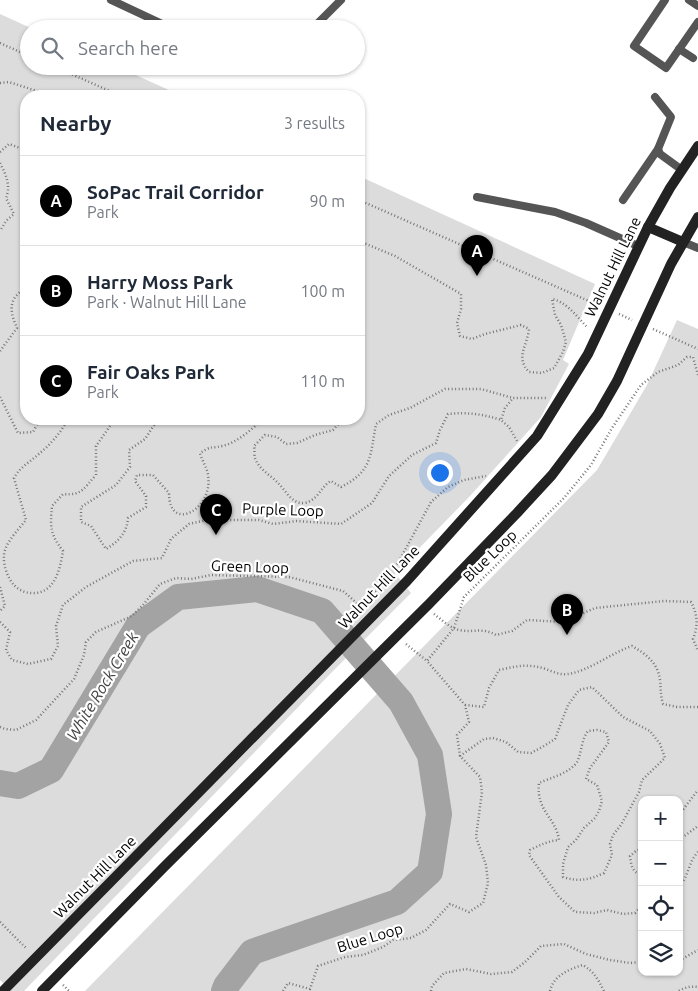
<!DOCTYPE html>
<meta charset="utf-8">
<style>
:root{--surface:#fff;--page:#f6f6f7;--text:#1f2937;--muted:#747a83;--line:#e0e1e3;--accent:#000}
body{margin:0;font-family:Ubuntu,sans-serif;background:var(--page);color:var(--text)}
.controls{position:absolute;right:15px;bottom:15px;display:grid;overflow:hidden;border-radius:10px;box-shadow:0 1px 4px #0004}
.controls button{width:45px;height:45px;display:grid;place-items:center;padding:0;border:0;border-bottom:1px solid var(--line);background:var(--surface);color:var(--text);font:25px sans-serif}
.you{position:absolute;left:439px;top:472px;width:18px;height:18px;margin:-12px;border:4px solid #fff;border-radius:50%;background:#1a73e8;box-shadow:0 0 0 8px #1a73e833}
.badge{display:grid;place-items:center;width:32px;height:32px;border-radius:50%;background:var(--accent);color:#fff;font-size:16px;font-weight:700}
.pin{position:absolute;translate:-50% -41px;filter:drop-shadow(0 1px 2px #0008)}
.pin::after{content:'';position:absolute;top:26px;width:18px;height:15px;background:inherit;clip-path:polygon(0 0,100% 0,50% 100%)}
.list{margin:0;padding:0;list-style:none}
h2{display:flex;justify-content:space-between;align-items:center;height:65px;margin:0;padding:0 20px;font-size:21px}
h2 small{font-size:16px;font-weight:400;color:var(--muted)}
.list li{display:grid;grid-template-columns:32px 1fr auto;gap:15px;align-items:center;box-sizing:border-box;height:90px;padding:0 20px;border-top:1px solid var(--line)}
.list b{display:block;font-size:19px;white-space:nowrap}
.list p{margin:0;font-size:16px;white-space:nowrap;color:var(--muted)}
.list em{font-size:16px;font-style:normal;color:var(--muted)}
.icon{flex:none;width:28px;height:28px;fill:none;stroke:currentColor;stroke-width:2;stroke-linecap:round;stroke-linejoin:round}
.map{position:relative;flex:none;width:698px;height:991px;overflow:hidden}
.search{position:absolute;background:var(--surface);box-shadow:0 1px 4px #0004;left:20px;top:20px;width:345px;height:55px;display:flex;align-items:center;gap:12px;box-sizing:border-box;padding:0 18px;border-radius:28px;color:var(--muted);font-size:19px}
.panel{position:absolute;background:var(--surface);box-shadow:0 1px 4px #0004;left:20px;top:90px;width:345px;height:335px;border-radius:20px}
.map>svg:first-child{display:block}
.green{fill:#dcdcdc;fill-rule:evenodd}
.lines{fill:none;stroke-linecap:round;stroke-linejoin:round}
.river{stroke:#a3a3a3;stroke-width:26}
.path{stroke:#777;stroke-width:2.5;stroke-dasharray:1 2.5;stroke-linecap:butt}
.lane{stroke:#555;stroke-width:8}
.secondary{stroke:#222;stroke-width:10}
.labels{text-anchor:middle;stroke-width:4.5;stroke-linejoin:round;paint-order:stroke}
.street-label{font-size:15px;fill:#000;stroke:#fff}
.water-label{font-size:16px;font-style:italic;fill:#444;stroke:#fff}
</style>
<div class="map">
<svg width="698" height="991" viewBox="0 0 698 991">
<rect width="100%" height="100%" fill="#fff"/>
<g class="green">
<path d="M0,14L33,29H29V66H116L182,96H26V419H359V176L595,284L563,360L569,364L541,417L470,496L395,573L411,593L333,671L24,991H11L0,980Z"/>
<path d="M677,320L698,329V991H85L597,470L647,385ZM642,800H679V972H642Z"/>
</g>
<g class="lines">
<path class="river" d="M0,783L18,786L51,770L138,626L178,597L257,589L322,611L401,702L430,755L439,814L430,872L397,902L252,952L226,986L224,991"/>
<g class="path">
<path d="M0,43L29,56"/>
<path d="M53,66L121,96"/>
<path d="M0,83L9,82L52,96"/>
<path d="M0,152L9,144L20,148L26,154"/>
<path d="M0,163C6,175 11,185 6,198L14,214L6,221L0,231"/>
<path d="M359,200L598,305"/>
<path d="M359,241L395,256L461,294V309L457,323L460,336L472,339L485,334L521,325L529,329C527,347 515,357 529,372L542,373L554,368L563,352L566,342L561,325L555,315L552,299C567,302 577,317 587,327"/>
<path d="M26,252L22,255L21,266L26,277"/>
<path d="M619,314L632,320"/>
<path d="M653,329L698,349"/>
<path d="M359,341L362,344L361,361L359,366"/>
<path d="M0,351L17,328C13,319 9,308 14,299C17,293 24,291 26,283"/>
<path d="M0,397L18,433L33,432L40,419"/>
<path d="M68,419C62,431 51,444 40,453C30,462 20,467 14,478L26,520C18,530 4,544 4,556C3,565 8,579 14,585C23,595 40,596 49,587C58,579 61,563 63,551C50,534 50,527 52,506L63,494C82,496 84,488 96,475V446L115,419"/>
<path d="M158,419L145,439L129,450L130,467L116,485L81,507V522L91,526L106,549C118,542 127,533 128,518L146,507V496L135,481L137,475H153L169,493C169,534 214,509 208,475C207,467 202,461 200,453C213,445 209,449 222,446C237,443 252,429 263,419"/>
<path d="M343,419L333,430L315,435L297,443L286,444L277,437L265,435L254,446C255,450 254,455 255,458C259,470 272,476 279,484C286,491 292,504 304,503C318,501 321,486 331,481L341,487C373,471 370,455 376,424L389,415L410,408L445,389H481L513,398"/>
<path d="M517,441L509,427L501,420L505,408L513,398H546"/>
<path d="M0,587L5,606L0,611"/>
<path d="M434,614C442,620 450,628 459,630C473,633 483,627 496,635L512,631L527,620L563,622L595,608L664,601L691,602C698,615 698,626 693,639L698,651"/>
<path d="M0,622L10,632L6,650L12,660L28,664L51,659L58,646L56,626L63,605L86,587L133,561L162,558L171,539L189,524L207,520H259L273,524L297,521L341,524L372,503L389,476L412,455L436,443L440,430L448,414C467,412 483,414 501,420"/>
<path d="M406,644L427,661"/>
<path d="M465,705L484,707L489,688L499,670C512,667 525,664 538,667C547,668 558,676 568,674C589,671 611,653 632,646C646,654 658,663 660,680C661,689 660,693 663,704L677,707H698"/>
<path d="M0,727L5,729L16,730L36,720L74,679L84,655L86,642L96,632L132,616L143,605L160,584L176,578L191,579L211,575L289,577L343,591L359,605L377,590L386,581L398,563L431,502L448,487L464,480L486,476"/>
<path d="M460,756L484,739L493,738L506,742L518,752L531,753L544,746L555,739L568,705L579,690L592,687L623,717L650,731L660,744L665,758L642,780L639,792L621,825L613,835L610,844L612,855L604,873C589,880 579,882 563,877V864L568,847L576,840L584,828L595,818L599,811L602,801L597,785L586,779L590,768L609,742L606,732L597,730L588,731C581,740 582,752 577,762C570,773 550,778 539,783C536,812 556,817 559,840C548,841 540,845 530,850L529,855L559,897L575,912L594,913L607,910L623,914L635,913L642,906"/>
<path d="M679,815L698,790"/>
<path d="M679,840L698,826"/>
<path d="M642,850H637L630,856C631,864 632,873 642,875"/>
<path d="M679,886C689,877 688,862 698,852"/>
<path d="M0,922L27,949"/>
<path d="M679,959H682L698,950"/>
<path d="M63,985L69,991"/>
<path d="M283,991L288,983L310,989L318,966L345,957L363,955L383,947L393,940L411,938L426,930L450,904L469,912L483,903L488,883L486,865L476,837L482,792L480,777L460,756L457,735L469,722L465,705L427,661L454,628L464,597L564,498L591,465L612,428L641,385L658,372L678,365L687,357H693L698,375"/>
<path d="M431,991L432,986L444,973L466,969L491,974L512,972L525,962L541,946L564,944L586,954L610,960L630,963L642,962"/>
<path d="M550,991C553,976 569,969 583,965C594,972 598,979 604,991"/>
<path d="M679,991C685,987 691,986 698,987"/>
</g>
<g class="lane">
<path d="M111,0L173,29"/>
<path d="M665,0L634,46L666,68L698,22"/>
<path d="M689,0L698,6"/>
<path d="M312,29L341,0"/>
<path d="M679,49L693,58"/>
<path d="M253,66L270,70L274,66"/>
<path d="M655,97L671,117L658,149L660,154L682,170"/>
<path d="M477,197L555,212L586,223L638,246"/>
<path d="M623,200L658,149"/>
<path d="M683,242L698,248"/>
</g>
<g class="secondary">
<path d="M648,227L683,242"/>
<path d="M3,991L407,581L537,436L588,354L648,227L670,188L698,146"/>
<path d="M42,991L165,866L429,604L517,513L552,475L598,414L617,381L671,264L698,217"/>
</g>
</g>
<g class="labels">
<g class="street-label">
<text transform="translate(613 267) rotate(-64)" y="5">Walnut Hill Lane</text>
<text transform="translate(283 510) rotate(2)" y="5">Purple Loop</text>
<text transform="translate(490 556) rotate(-44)" y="5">Blue Loop</text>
<text transform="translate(250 567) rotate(2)" y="5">Green Loop</text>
<text transform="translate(379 587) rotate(-46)" y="5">Walnut Hill Lane</text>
<text transform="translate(95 877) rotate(-45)" y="5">Walnut Hill Lane</text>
<text transform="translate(370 938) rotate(-17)" y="5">Blue Loop</text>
</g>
<g class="water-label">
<text transform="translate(102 686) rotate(-59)" y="6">White Rock Creek</text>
</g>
</g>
</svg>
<div class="controls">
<button>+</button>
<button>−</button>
<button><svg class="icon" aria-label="locate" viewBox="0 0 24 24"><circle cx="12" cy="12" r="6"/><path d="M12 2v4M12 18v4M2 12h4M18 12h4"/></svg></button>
<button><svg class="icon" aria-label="layers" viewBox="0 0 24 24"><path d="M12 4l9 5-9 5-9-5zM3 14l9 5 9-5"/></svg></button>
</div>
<div class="you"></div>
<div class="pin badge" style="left:477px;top:276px">A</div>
<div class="pin badge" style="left:567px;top:635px">B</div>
<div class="pin badge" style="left:216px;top:535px">C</div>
<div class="search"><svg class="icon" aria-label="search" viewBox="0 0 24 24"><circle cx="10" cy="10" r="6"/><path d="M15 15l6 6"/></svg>Search here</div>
<section class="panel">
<h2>Nearby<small>3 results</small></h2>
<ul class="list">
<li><span class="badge">A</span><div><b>SoPac Trail Corridor</b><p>Park</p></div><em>90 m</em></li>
<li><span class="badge">B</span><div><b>Harry Moss Park</b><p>Park · Walnut Hill Lane</p></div><em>100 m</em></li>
<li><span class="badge">C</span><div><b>Fair Oaks Park</b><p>Park</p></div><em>110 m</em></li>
</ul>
</section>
</div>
